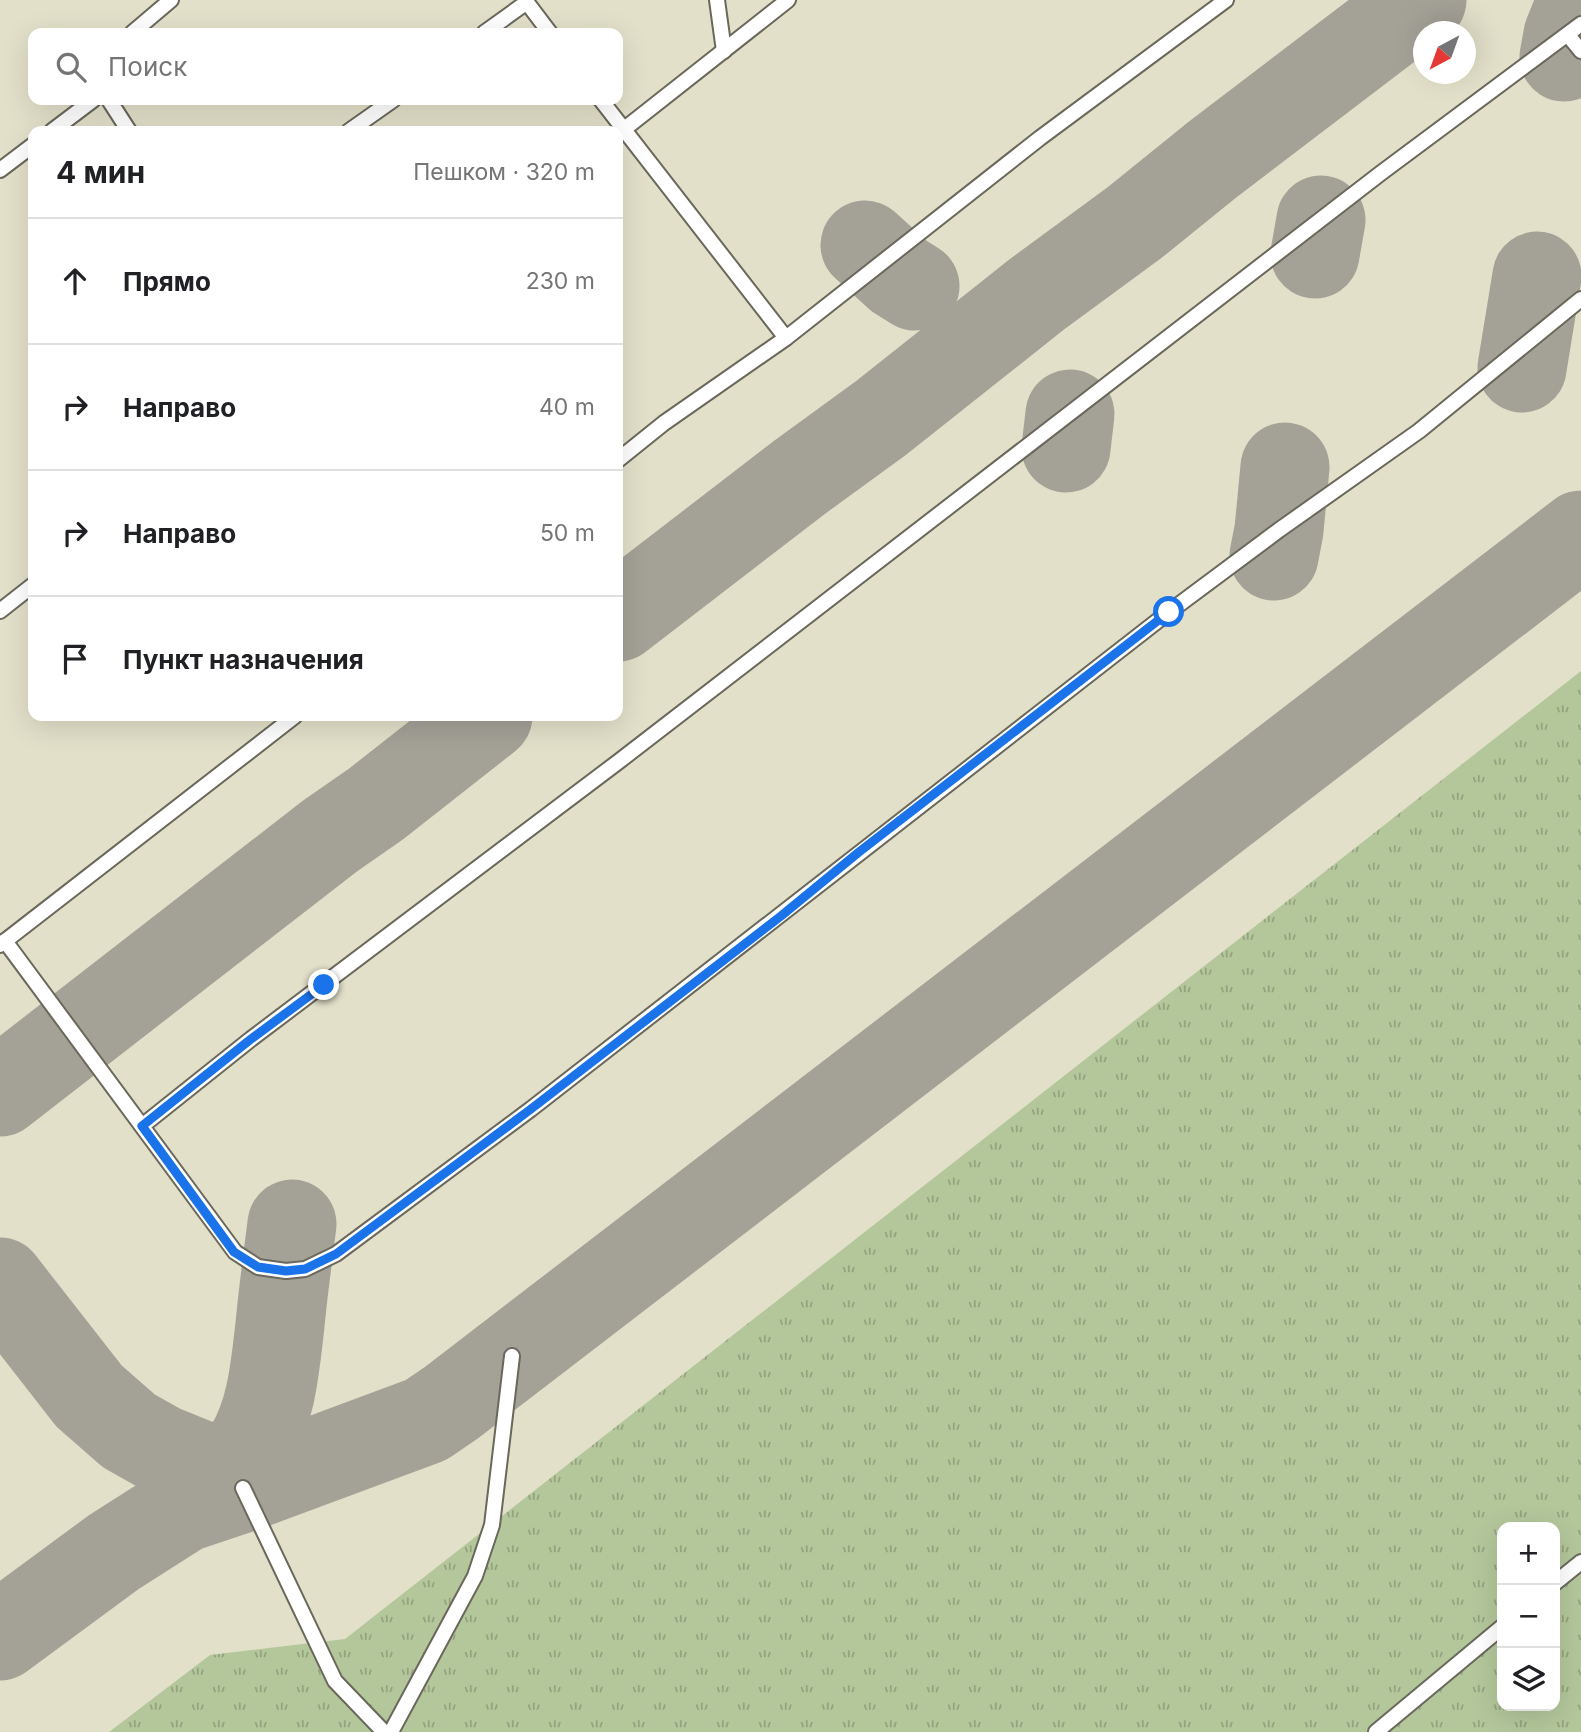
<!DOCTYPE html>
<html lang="ru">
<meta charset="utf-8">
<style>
:root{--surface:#fff;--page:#f6f6f6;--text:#202124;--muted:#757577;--line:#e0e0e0}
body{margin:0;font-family:Inter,sans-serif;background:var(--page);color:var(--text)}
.controls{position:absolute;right:21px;bottom:21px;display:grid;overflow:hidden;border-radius:14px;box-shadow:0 7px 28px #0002}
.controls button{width:63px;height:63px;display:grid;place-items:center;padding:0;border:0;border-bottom:2px solid var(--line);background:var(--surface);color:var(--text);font:35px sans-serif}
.compass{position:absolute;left:1413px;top:21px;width:63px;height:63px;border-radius:50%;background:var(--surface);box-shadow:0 7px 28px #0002;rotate:221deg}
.stop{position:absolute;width:21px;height:21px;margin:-16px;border:5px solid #1a73e8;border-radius:50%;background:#fff}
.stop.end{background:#1a73e8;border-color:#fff;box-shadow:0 2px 7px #0008}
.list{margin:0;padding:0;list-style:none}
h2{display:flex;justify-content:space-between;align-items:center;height:91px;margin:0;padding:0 28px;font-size:30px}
h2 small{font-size:23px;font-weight:400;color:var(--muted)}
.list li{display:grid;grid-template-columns:46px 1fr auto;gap:21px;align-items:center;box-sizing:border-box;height:126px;padding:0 28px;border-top:2px solid var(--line)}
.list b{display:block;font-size:26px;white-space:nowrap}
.list em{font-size:23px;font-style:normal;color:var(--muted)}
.icon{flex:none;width:38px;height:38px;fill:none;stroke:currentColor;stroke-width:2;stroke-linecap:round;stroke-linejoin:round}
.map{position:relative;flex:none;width:1581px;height:1732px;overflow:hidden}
.search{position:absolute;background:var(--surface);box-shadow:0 7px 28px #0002;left:28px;top:28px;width:595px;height:77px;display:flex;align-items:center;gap:18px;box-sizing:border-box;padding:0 24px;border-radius:14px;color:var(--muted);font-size:26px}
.panel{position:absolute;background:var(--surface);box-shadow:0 7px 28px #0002;left:28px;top:126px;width:595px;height:595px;border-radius:14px}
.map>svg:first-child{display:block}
.built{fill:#e2e0c9;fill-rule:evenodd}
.grass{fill:url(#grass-tufts);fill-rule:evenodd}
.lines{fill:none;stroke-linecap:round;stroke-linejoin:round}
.taxiway{stroke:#a4a297;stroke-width:89}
.lane-casing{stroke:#6a675b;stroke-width:18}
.lane{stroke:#fff;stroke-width:14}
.route{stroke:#1a73e8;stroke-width:9}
</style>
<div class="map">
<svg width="1581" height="1732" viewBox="0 0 1581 1732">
<defs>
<pattern id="grass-tufts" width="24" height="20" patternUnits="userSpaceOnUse" patternTransform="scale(1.75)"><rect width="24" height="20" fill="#b4c79b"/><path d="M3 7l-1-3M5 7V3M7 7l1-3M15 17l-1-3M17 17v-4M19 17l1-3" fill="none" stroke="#93a27f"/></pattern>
</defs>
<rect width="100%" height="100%" fill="#eceadb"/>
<path class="built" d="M0,0H1581V1732H0ZM1424,32H1466V74H1424ZM33,33H618V100H33ZM33,131H618V716H33ZM1502,1527H1555V1706H1502Z"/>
<path class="grass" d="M1581,671V1732H109L210,1655L345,1639ZM1502,1527H1555V1706H1502Z"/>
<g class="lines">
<g class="taxiway">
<path d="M1564,57L1568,35L1581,3"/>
<path d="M865,245L899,276L915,286"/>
<path d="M1315,254L1321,220"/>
<path d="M1522,368L1537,276"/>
<path d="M1066,448L1070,414"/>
<path d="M1274,556L1279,530L1285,467"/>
<path d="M618,617L800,477L881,418L1036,295L1134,223L1212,160L1422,0"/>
<path d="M0,1092L330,836L376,804L488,716"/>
<path d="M0,1282L89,1396L129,1431L161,1449L198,1464L232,1471L259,1481"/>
<path d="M203,1501C219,1485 238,1469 249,1449C272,1411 275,1367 280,1325C283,1291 288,1257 292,1224"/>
<path d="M0,1636L114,1552L183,1508L243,1488L426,1420L451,1403L1581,535"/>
</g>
<defs>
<g id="lane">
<path d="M525,0L550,33"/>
<path d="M717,0L724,51"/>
<path d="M132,33L171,0"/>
<path d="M484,33L527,2"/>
<path d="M1568,35L1581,51"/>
<path d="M109,100L129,131"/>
<path d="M601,100L786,338"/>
<path d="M52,131L93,100"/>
<path d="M349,131L393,100"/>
<path d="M618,134L788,0"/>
<path d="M0,170L33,145"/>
<path d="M618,460L664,423L786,338L1040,138L1226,0"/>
<path d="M0,611L33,585"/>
<path d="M5,941L235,1252L258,1267L286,1271L305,1269L336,1254L531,1109L1169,612L1279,530L1419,431L1581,299"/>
<path d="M0,945L295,716"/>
<path d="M142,1126L251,1039L618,762L1381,173L1581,24"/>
<path d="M243,1488L335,1681L384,1732"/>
<path d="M1555,1583L1581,1562"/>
<path d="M391,1732L475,1576L492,1525L512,1356"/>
<path d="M1376,1732L1502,1627"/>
</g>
</defs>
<use href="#lane" class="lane-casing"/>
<use href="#lane" class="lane"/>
</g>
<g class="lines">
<path class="route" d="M324,985L251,1039L142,1126L234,1252L258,1267L286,1271L305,1269L336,1254L531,1109L781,916L859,852L1169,612"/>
</g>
</svg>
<div class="controls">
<button>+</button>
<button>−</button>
<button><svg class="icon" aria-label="layers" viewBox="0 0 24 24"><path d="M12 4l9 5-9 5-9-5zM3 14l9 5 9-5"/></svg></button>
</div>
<svg class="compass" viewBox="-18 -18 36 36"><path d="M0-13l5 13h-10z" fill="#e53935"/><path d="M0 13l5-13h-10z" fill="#757577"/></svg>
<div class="stop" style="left:1169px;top:612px"></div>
<div class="stop end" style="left:324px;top:985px"></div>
<div class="search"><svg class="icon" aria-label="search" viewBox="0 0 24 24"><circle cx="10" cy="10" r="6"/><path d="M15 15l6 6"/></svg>Поиск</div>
<section class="panel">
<h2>4 мин<small>Пешком · 320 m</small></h2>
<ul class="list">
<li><svg class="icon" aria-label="ahead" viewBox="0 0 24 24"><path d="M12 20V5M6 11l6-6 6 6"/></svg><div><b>Прямо</b></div><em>230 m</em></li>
<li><svg class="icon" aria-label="right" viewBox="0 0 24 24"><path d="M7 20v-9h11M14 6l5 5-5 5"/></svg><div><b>Направо</b></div><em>40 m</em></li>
<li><svg class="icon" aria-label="right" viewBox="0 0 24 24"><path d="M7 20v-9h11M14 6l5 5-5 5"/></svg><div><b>Направо</b></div><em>50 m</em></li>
<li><svg class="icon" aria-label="arrive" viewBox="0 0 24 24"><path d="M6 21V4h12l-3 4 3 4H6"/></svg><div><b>Пункт назначения</b></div></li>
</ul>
</section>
</div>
